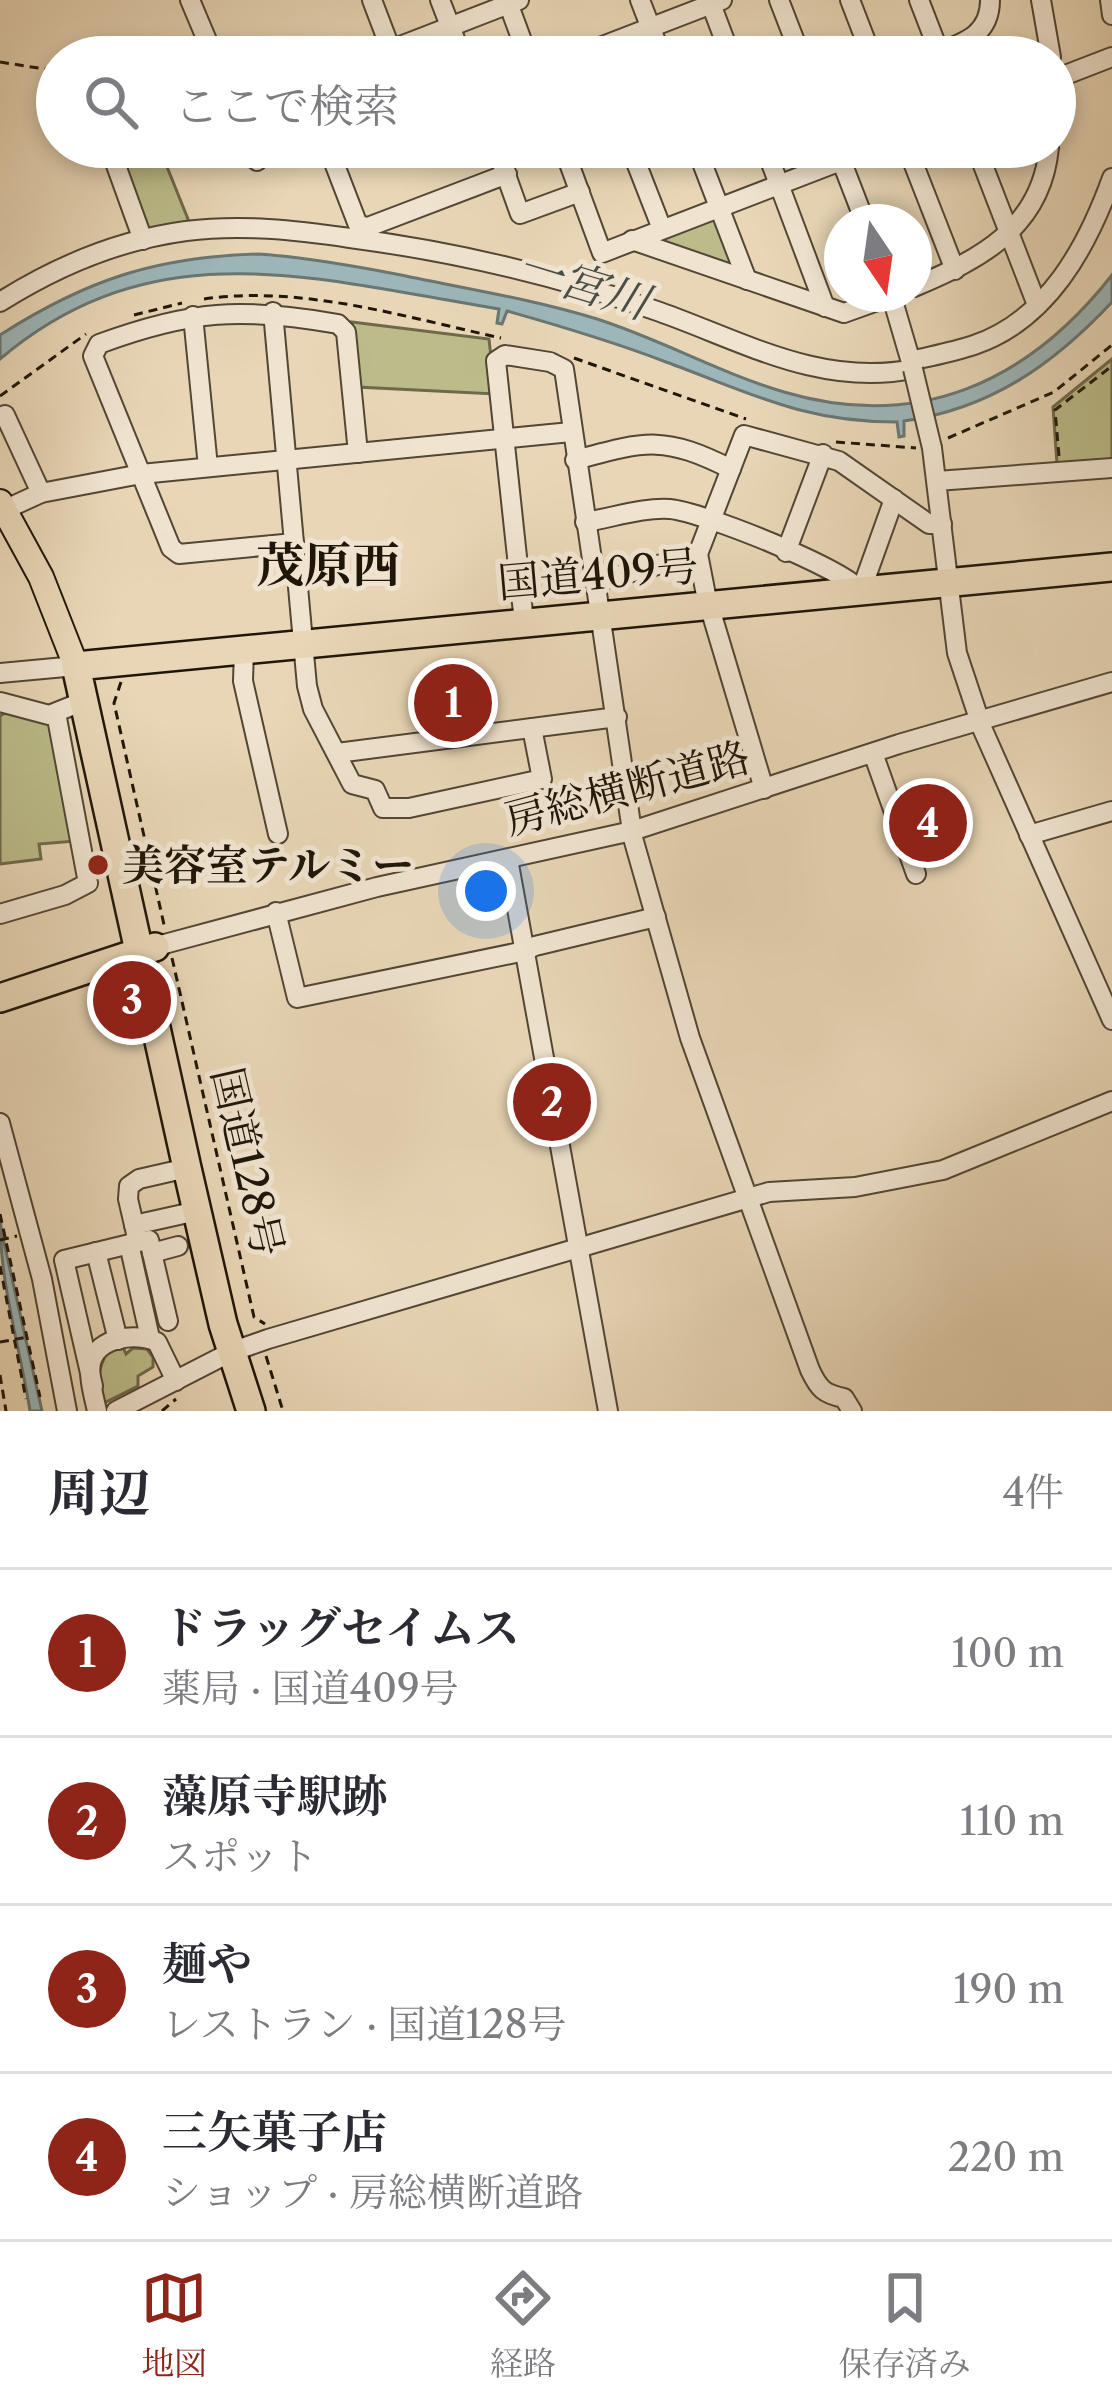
<!DOCTYPE html>
<html lang="ja">
<meta charset="utf-8">
<style>
:root{--surface:#fff;--page:#f2f2f3;--text:#2b2b33;--muted:#7c7c81;--line:#e1e1e2;--accent:#8f2418}
body{margin:0;font-family:"Libre Caslon Text","Noto Serif JP",serif;background:var(--page);color:var(--text)}
.compass{position:absolute;left:824px;top:204px;width:108px;height:108px;border-radius:50%;background:var(--surface);box-shadow:0 6px 18px #0003;rotate:167deg}
.you{position:absolute;left:486px;top:891px;width:42px;height:42px;margin:-30px;border:9px solid #fff;border-radius:50%;background:#1a73e8;box-shadow:0 0 0 18px #1a73e833}
.badge{display:grid;place-items:center;width:78px;height:78px;border-radius:50%;background:var(--accent);color:#fff;font-size:39px;font-weight:700}
.pin{position:absolute;translate:-50% -50%;border:6px solid #fff;box-shadow:0 3px 12px #0006}
.list{margin:0;padding:0;list-style:none}
h2{display:flex;justify-content:space-between;align-items:center;height:156px;margin:0;padding:0 48px;font-size:51px}
h2 small{font-size:39px;font-weight:400;color:var(--muted)}
.list li{display:grid;grid-template-columns:78px 1fr auto;gap:36px;align-items:center;box-sizing:border-box;height:168px;padding:0 48px;border-top:3px solid var(--line)}
.list b{display:block;font-size:45px;white-space:nowrap}
.list p{margin:0;font-size:39px;white-space:nowrap;color:var(--muted)}
.list em{font-size:39px;font-style:normal;color:var(--muted)}
.icon{flex:none;width:66px;height:66px;fill:none;stroke:currentColor;stroke-width:2;stroke-linecap:round;stroke-linejoin:round}
.map{position:relative;flex:none;width:1112px;height:1411px;overflow:hidden}
.search{position:absolute;background:var(--surface);box-shadow:0 6px 18px #0003;left:36px;right:36px;top:36px;height:132px;display:flex;align-items:center;gap:30px;box-sizing:border-box;padding:0 42px;border-radius:66px;color:var(--muted);font-size:45px}
.sheet{height:828px;background:var(--surface)}
nav{display:flex;justify-content:space-around;align-items:center;box-sizing:border-box;height:168px;border-top:3px solid var(--line);background:var(--surface);font-size:33px;color:var(--muted)}
nav a{display:grid;justify-items:center;gap:6px}
nav .on{color:var(--accent)}
.map>svg:first-child{display:block}
.green{fill:#bbbc8a;stroke:#6e6949;stroke-width:3}
.water{fill:#9cb6b9;stroke:#6a7672;stroke-width:3}
.lines{fill:none;stroke-linecap:round;stroke-linejoin:round}
.minor-casing{stroke:#524634;stroke-width:22}
.major-casing{stroke:#201608;stroke-width:28}
.highway-casing{stroke:#201608;stroke-width:32}
.path{stroke:#201608;stroke-width:3;stroke-dasharray:9 6;stroke-linecap:butt}
.minor{stroke:#f0e4d0;stroke-width:18}
.major{stroke:#e8d6b6;stroke-width:24}
.highway{stroke:#e8d6b6;stroke-width:27}
.minor-bridge-casing{stroke:#524634;stroke-width:22;stroke-linecap:butt}
.minor-bridge{stroke:#f0e4d0;stroke-width:18}
.poi-dot{fill:#8f2418;stroke:#f0e4d0;stroke-width:4.5}
.labels{text-anchor:middle;stroke-width:10;stroke-linejoin:round;paint-order:stroke}
.street-label{font-size:42px;fill:#201608;stroke:#f0e4d0}
.poi-label{font-size:42px;font-weight:bold;fill:#201608;stroke:#f0e4d0;text-anchor:start}
.water-label{font-size:45px;font-style:italic;fill:#4b4e46;stroke:#f0e4d0}
.quarter-label{font-size:48px;font-weight:bold;fill:#201608;stroke:#f0e4d0}
</style>
<div class="map">
<svg width="1112" height="1411" viewBox="0 0 1112 1411">
<rect width="100%" height="100%" fill="#e8d6b6"/>
<filter id="stains"><feTurbulence type="fractalNoise" baseFrequency=".00167" numOctaves="4"/><feColorMatrix values="0 0 0 0 .2 0 0 0 0 .09 0 0 0 0 .02 0 0 0 .5 -.17"/></filter>
<radialGradient id="worn" r=".72"><stop offset=".6" stop-color="#630" stop-opacity="0"/><stop offset="1" stop-color="#630" stop-opacity=".3"/></radialGradient>
<g class="green">
<path d="M153,147H159L190,224L146,237L121,159Z"/>
<path d="M714,213L738,266L730,269L654,244Z"/>
<path d="M352,322L489,339L495,394L357,387Z"/>
<path d="M1112,359V459L1057,464L1053,407Z"/>
<path d="M7,712L50,718L76,841L39,844L41,859L0,864V716Z"/>
<path d="M123,1347L126,1354L133,1348L147,1349L153,1357V1367L138,1376V1386L104,1403C97,1383 97,1369 108,1351Z"/>
</g>
<g class="water">
<path d="M258,254C306,257 355,266 401,275C467,289 532,299 597,319C660,339 720,373 784,392C919,432 1028,382 1112,275V302C1053,365 990,409 904,421V436L899,437L897,422C802,422 751,393 666,362C614,342 560,326 507,311L502,324L497,323L499,309C319,280 156,227 0,359V335C86,280 155,257 258,254Z"/>
<path d="M0,1219L2,1234L42,1411H30C20,1347 0,1285 0,1219Z"/>
</g>
<g class="lines">
<defs>
<g id="minor">
<path d="M190,0L214,57"/>
<path d="M372,0L391,50"/>
<path d="M440,0L462,57"/>
<path d="M507,0L528,57"/>
<path d="M640,0L662,57"/>
<path d="M779,0L801,57"/>
<path d="M850,0L872,57"/>
<path d="M919,0L941,57"/>
<path d="M1041,0L1051,57"/>
<path d="M1110,0L1112,15"/>
<path d="M711,4L731,57"/>
<path d="M939,52C967,42 990,33 990,0"/>
<path d="M372,57L519,0"/>
<path d="M574,57L722,0"/>
<path d="M1055,79L1112,57"/>
<path d="M140,147L113,157L143,240"/>
<path d="M251,147L257,161"/>
<path d="M328,147L358,225L368,227L507,174"/>
<path d="M496,147L520,214L580,192"/>
<path d="M563,147L602,253L877,147"/>
<path d="M630,147L662,229"/>
<path d="M696,147L747,280"/>
<path d="M765,147L825,307"/>
<path d="M836,147L865,222"/>
<path d="M907,147L955,270"/>
<path d="M976,147L1037,305"/>
<path d="M332,157L359,147"/>
<path d="M632,240L844,313L897,294"/>
<path d="M914,287C981,259 1042,227 1049,147"/>
<path d="M0,302C57,266 119,240 186,231C241,224 295,230 350,238C456,252 559,276 660,312C744,342 821,387 913,369L891,294"/>
<path d="M273,312L307,686L313,709L352,784L375,790L383,808H409L542,779L532,728"/>
<path d="M193,316L208,467"/>
<path d="M911,361C931,356 953,352 974,345C1048,320 1087,247 1112,178"/>
<path d="M5,415L41,493"/>
<path d="M932,448L957,653L982,728L1112,1020"/>
<path d="M575,460C646,441 663,435 731,469"/>
<path d="M937,481L1112,468"/>
<path d="M4,510L41,493L141,474L571,432"/>
<path d="M585,522C611,518 644,507 670,509C703,512 842,568 861,591"/>
<path d="M294,543L179,554L171,548L93,356L99,344C191,310 242,307 338,324L346,332L358,453"/>
<path d="M786,552L823,454"/>
<path d="M596,582L698,554"/>
<path d="M861,591L894,499"/>
<path d="M524,622L496,361L505,355L550,362L564,369L633,838L690,1038L810,1370C819,1389 824,1394 844,1398L852,1411"/>
<path d="M244,649L243,681L278,834"/>
<path d="M0,673L76,666"/>
<path d="M0,702L49,715L84,701"/>
<path d="M337,753L617,717"/>
<path d="M873,753L916,874"/>
<path d="M764,789L706,595L698,554L744,435L839,461L929,524H942"/>
<path d="M1029,835L1112,811"/>
<path d="M508,859L608,1411"/>
<path d="M276,912L297,998L525,951L535,946L656,917"/>
<path d="M0,914L65,895L88,883L56,713"/>
<path d="M157,946L377,887L632,831L899,744L1112,682"/>
<path d="M0,1123L42,1279L67,1411"/>
<path d="M134,1225L197,1211"/>
<path d="M138,1242L149,1240L168,1321"/>
<path d="M129,1244L150,1338"/>
<path d="M96,1252L118,1340"/>
<path d="M152,1253L178,1246"/>
<path d="M93,1386L64,1260L138,1242L128,1199L129,1186L139,1179L187,1168"/>
<path d="M97,1411C94,1397 88,1378 91,1363C97,1337 137,1332 157,1342L176,1381"/>
<path d="M116,1411L231,1352L268,1339L769,1192L855,1187L943,1170L1112,1101"/>
</g>
<path id="major" d="M0,502L41,577L76,666"/>
<g id="highway">
<path d="M0,998L155,947"/>
<path d="M251,1411L223,1324L187,1168L76,666L1112,567"/>
</g>
</defs>
<use href="#minor" class="minor-casing"/>
<use href="#major" class="major-casing"/>
<use href="#highway" class="highway-casing"/>
<g class="path">
<path d="M0,62L57,71"/>
<path d="M204,299C302,285 405,317 501,338"/>
<path d="M134,315L182,303"/>
<path d="M574,358L746,419"/>
<path d="M0,396L86,334"/>
<path d="M948,438L1054,392L1112,345"/>
<path d="M836,442L916,448"/>
<path d="M1059,456L1055,410L1112,366"/>
<path d="M121,682L114,703L165,929"/>
<path d="M172,958L254,1317L265,1324"/>
<path d="M0,1214L40,1397"/>
<path d="M0,1240L17,1236"/>
<path d="M0,1266L26,1399"/>
<path d="M0,1342L28,1337"/>
<path d="M266,1356L283,1411"/>
<path d="M0,1375L6,1411"/>
<path d="M162,1411L176,1399"/>
</g>
<use href="#minor" class="minor"/>
<use href="#major" class="major"/>
<use href="#highway" class="highway"/>
<defs>
<path id="minor-bridge" d="M913,369L932,448"/>
</defs>
<use href="#minor-bridge" class="minor-bridge-casing"/>
<use href="#minor-bridge" class="minor-bridge"/>
</g>
<circle class="poi-dot" cx="98" cy="865" r="12"/>
<g class="labels">
<g class="street-label">
<text transform="translate(598 574) rotate(-5)" y="15">国道409号</text>
<text transform="translate(627 788) rotate(-15)" y="15">房総横断道路</text>
<text transform="translate(248 1162) rotate(77)" y="15">国道128号</text>
</g>
<g class="poi-label">
<text x="122" y="880">美容室テルミー</text>
</g>
<g class="water-label">
<text transform="translate(583 284) rotate(17)" y="16">一宮川</text>
</g>
<g class="quarter-label">
<text x="328" y="582">茂原西</text>
</g>
</g>
<rect width="100%" height="100%" filter="url(#stains)"/>
<rect width="100%" height="100%" fill="url(#worn)"/>
</svg>
<svg class="compass" viewBox="-18 -18 36 36"><path d="M0-13l5 13h-10z" fill="#e53935"/><path d="M0 13l5-13h-10z" fill="#7c7c81"/></svg>
<div class="you"></div>
<div class="pin badge" style="left:453px;top:703px">1</div>
<div class="pin badge" style="left:552px;top:1102px">2</div>
<div class="pin badge" style="left:132px;top:1000px">3</div>
<div class="pin badge" style="left:928px;top:823px">4</div>
<div class="search"><svg class="icon" aria-label="search" viewBox="0 0 24 24"><circle cx="10" cy="10" r="6"/><path d="M15 15l6 6"/></svg>ここで検索</div>
</div>
<section class="sheet">
<h2>周辺<small>4件</small></h2>
<ul class="list">
<li><span class="badge">1</span><div><b>ドラッグセイムス</b><p>薬局 · 国道409号</p></div><em>100 m</em></li>
<li><span class="badge">2</span><div><b>藻原寺駅跡</b><p>スポット</p></div><em>110 m</em></li>
<li><span class="badge">3</span><div><b>麺や</b><p>レストラン · 国道128号</p></div><em>190 m</em></li>
<li><span class="badge">4</span><div><b>三矢菓子店</b><p>ショップ · 房総横断道路</p></div><em>220 m</em></li>
</ul>
</section>
<nav>
<a class="on"><svg class="icon" aria-label="map" viewBox="0 0 24 24"><path d="M3 6l6-2 6 2 6-2v14l-6 2-6-2-6 2zM9 4v14M15 6v14"/></svg>地図</a>
<a><svg class="icon" aria-label="directions" viewBox="0 0 24 24"><path d="M12 3l9 9-9 9-9-9zM9 14v-3h6M13 9l2 2-2 2"/></svg>経路</a>
<a><svg class="icon" aria-label="saved" viewBox="0 0 24 24"><path d="M7 4h10v16l-5-4-5 4z"/></svg>保存済み</a>
</nav>
